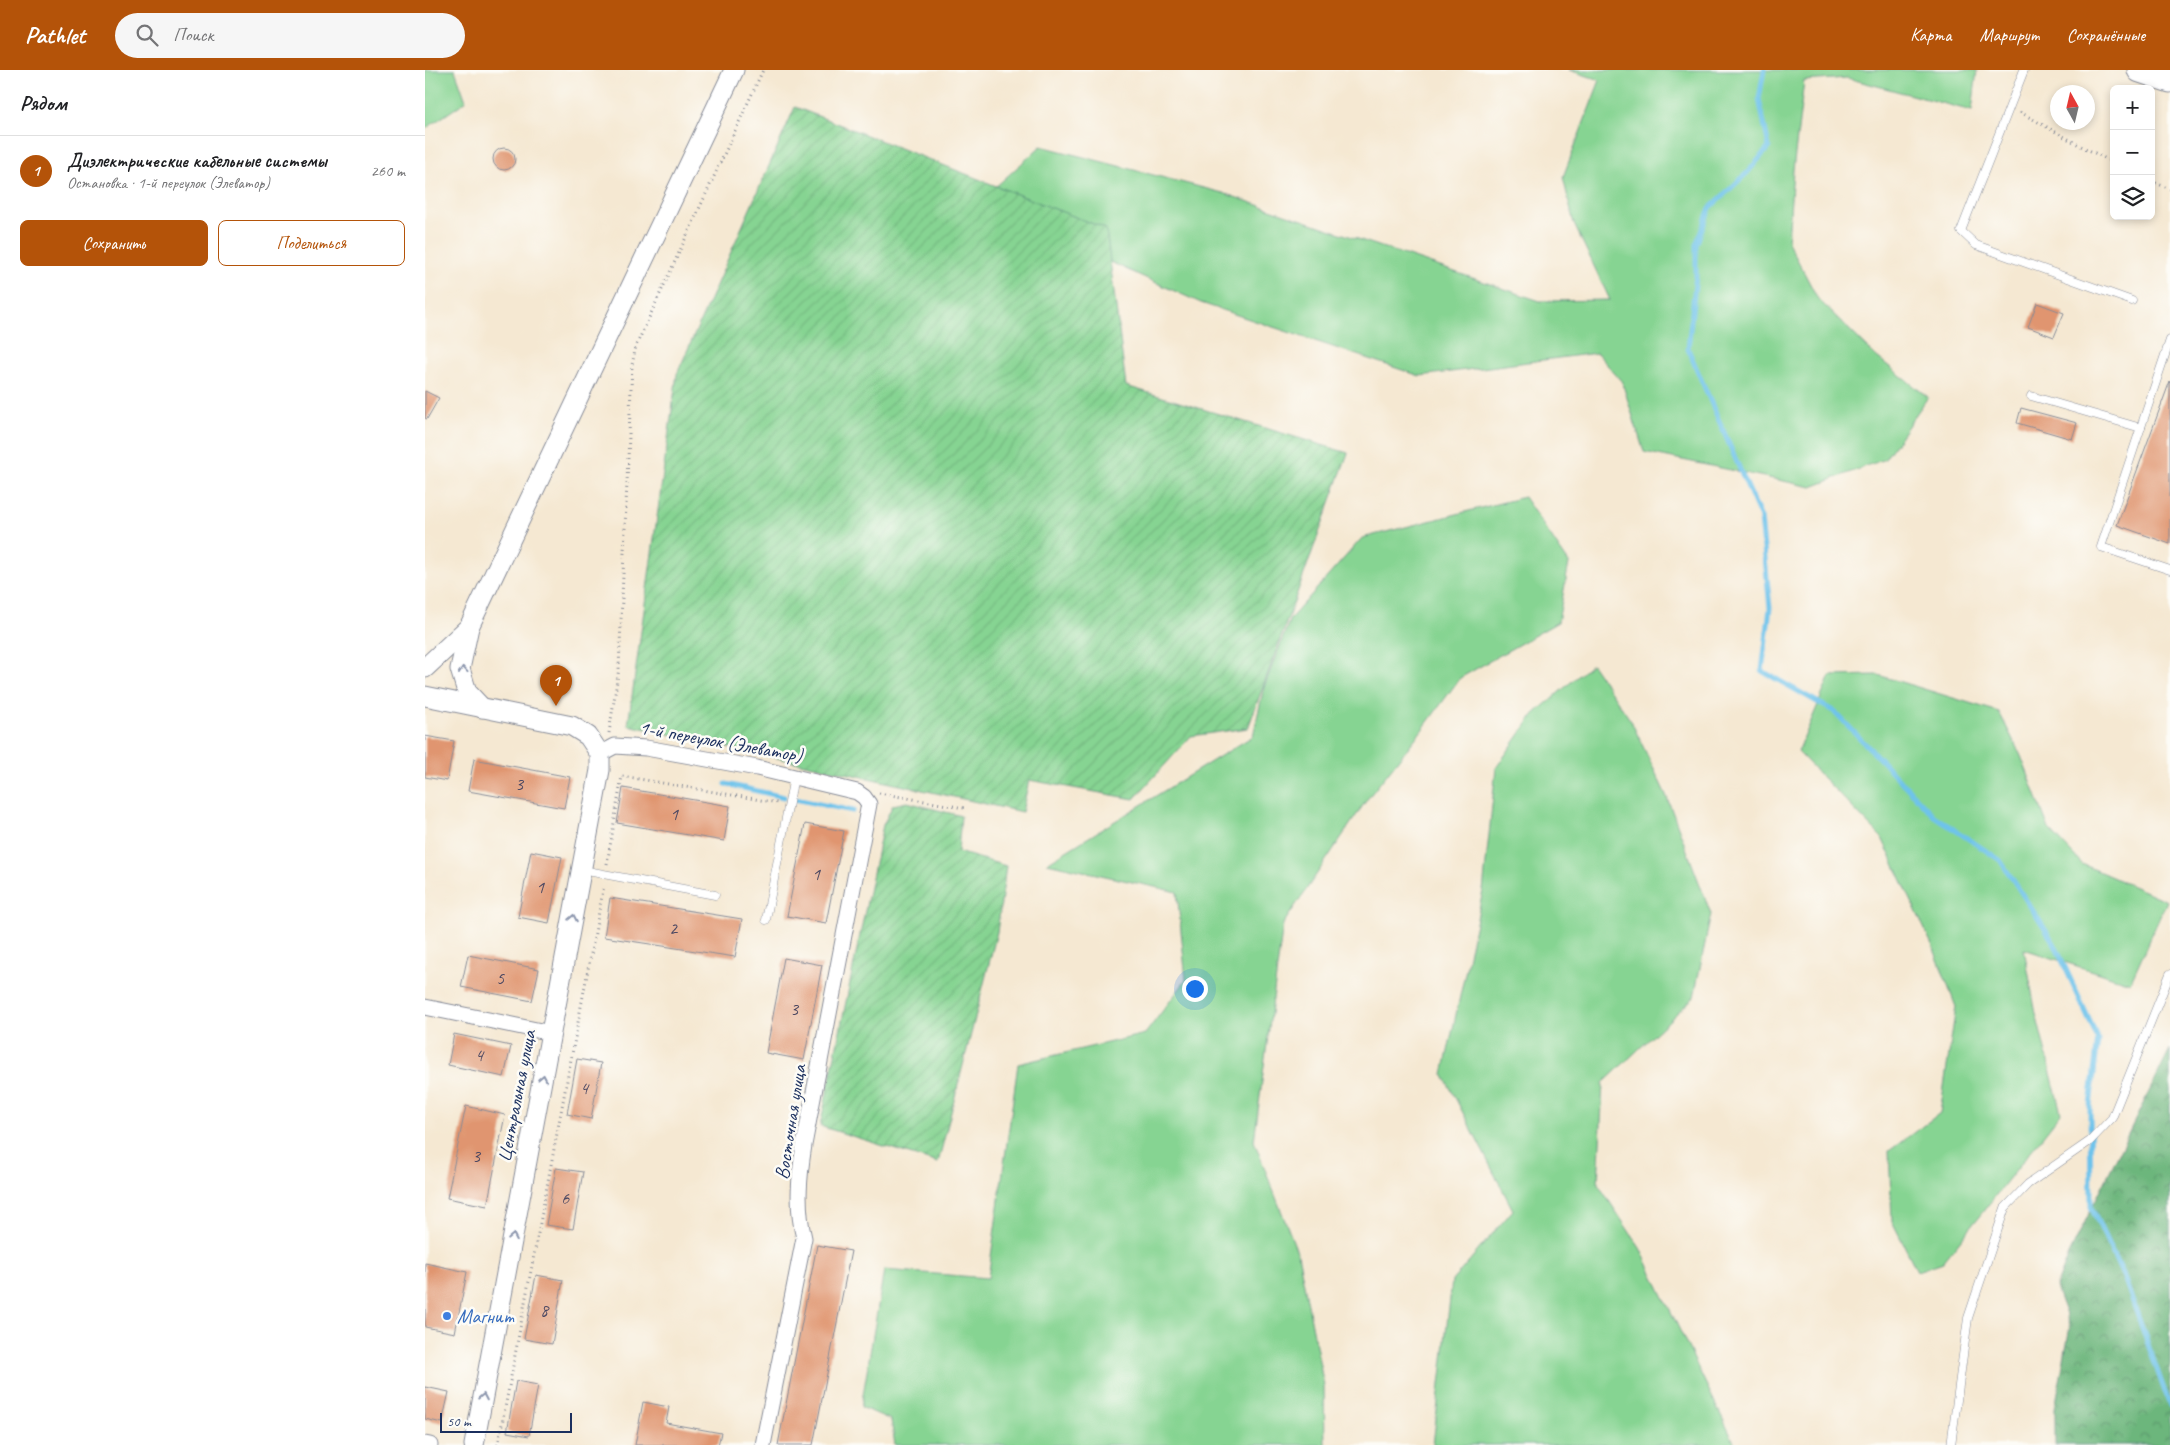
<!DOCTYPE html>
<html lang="ru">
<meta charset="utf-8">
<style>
:root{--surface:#fff;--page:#f6f6f6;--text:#202124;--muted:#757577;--line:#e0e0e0;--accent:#b45309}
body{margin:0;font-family:Caveat,sans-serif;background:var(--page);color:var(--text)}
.controls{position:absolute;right:15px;top:15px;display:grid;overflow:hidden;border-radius:8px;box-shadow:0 2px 8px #0003}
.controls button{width:45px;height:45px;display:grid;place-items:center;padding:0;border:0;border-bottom:1px solid var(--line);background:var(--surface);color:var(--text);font:25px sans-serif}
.compass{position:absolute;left:1625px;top:15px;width:45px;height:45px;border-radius:50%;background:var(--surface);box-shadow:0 2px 8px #0003;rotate:352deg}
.scale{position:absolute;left:15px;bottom:12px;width:132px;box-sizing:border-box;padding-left:5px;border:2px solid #1b2f5e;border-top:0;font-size:14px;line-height:18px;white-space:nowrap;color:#1b2f5e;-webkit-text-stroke:4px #fdfcf7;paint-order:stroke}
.you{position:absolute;left:769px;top:918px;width:18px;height:18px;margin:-12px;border:4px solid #fff;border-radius:50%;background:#1a73e8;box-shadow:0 0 0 8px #1a73e833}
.badge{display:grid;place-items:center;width:32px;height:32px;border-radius:50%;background:var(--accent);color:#fff;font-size:16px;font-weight:700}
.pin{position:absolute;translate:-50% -41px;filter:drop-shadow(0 1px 2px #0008)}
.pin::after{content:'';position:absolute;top:26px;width:18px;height:15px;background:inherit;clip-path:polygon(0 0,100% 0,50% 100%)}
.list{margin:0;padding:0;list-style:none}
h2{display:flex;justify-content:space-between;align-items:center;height:65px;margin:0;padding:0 20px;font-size:21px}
h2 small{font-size:16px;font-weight:400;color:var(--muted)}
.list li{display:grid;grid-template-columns:32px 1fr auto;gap:15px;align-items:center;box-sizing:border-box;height:70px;padding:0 20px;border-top:1px solid var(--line)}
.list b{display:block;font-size:19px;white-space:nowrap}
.list p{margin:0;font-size:16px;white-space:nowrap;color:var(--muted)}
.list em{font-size:16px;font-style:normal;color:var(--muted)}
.actions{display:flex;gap:10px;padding:15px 20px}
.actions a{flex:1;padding:11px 0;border:1px solid var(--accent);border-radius:8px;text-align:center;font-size:18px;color:var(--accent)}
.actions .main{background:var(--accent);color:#fff}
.icon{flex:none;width:28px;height:28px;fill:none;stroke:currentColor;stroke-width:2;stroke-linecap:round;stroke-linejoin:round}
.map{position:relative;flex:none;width:1745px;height:1375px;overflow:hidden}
header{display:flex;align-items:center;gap:30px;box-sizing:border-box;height:70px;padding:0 25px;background:var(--accent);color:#fff}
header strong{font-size:24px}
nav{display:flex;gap:28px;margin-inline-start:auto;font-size:18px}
.search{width:350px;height:45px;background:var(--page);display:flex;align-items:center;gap:12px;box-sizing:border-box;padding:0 18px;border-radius:28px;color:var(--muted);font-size:19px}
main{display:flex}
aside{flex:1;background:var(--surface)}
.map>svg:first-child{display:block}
.grass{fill:#86d492;stroke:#508278}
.forest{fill:url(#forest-crowns);stroke:#44726d}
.garden{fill:url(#garden-furrows);stroke:#508278}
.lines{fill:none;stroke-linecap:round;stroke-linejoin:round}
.stream{stroke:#6ec3eb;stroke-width:5}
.building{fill:#e09570}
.service-casing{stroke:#888c98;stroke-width:9}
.minor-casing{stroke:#888c98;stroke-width:17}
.tertiary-casing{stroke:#888c98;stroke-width:21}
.primary-casing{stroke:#888c98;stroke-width:27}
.path{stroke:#888c98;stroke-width:3;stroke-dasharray:1 4;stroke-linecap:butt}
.service{stroke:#fff;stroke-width:8}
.minor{stroke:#fff;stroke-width:15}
.tertiary{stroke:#fff;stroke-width:19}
.primary{stroke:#fff;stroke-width:25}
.oneway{stroke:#8d97ae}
.shop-dot{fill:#3f7fe0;stroke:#fdfcf7;stroke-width:2}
.labels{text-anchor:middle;stroke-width:5;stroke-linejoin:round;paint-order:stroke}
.number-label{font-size:18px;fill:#4c4862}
.street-label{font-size:20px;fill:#1b2f5e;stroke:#fdfcf7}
.shop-label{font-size:20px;fill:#366cbe;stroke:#fdfcf7;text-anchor:start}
</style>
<header>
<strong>Pathlet</strong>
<div class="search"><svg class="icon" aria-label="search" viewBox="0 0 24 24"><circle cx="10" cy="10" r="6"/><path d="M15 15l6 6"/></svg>Поиск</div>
<nav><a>Карта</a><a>Маршрут</a><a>Сохранённые</a></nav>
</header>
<main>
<aside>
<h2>Рядом<small></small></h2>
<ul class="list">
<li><span class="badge">1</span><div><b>Диэлектрические кабельные системы</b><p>Остановка · 1-й переулок (Элеватор)</p></div><em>260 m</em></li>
</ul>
<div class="actions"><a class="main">Сохранить</a><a>Поделиться</a></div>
</aside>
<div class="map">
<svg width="1745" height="1375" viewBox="0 0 1745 1375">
<defs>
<pattern id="forest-crowns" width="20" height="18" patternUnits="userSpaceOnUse" patternTransform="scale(1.25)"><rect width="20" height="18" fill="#6cb67c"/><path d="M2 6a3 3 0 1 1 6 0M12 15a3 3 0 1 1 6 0" fill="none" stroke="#589469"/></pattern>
<pattern id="garden-furrows" width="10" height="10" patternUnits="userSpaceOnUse" patternTransform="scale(1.25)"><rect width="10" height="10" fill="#86d492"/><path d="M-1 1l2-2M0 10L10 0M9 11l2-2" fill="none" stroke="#73b680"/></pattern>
</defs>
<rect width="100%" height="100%" fill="#fdfcf7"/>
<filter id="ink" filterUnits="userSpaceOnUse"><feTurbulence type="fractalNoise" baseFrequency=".02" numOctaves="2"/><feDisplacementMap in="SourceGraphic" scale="10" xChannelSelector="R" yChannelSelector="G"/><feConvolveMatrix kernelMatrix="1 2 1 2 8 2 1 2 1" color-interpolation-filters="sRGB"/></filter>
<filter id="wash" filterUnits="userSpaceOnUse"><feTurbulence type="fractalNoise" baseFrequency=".0096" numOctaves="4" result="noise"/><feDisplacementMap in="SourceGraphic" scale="20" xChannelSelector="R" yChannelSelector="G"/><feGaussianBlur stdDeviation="1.12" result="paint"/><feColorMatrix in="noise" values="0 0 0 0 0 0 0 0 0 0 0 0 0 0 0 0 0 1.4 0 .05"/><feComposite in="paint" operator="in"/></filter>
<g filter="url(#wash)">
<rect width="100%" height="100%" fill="#f5e8d2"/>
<g class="grass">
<path d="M0,0H30L41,31L0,59Z"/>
<path d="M1144,0H1552L1547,41L1422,8L1379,11L1368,100L1363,172L1393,229L1452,287L1503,327L1460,389L1387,417L1219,382L1197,312L1172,283L995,306L776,233L579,144L567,120L616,76L798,123L1115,231L1185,230L1149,154L1138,107L1175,10Z"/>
<path d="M1099,427L1144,493L1133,552L1035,608L997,660L943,728L858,854L829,1071L873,1184L899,1316L900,1375H470L466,1350L436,1337L459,1200L563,1208L593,994L720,964L761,910L752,822L622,793L828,666L839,617L865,549L937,468Z"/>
<path d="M1167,594L1206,651L1241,725L1286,844L1269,927L1178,1013L1173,1114L1215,1178L1309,1372L1308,1375H1008L1027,1211L1088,1140L1018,1004L1058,821L1071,698L1109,644Z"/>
<path d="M1453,605L1574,642L1596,686L1624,759L1657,794L1742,831L1705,913L1599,879L1611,944L1636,1043L1518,1192L1492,1201L1467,1151L1464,1081L1515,1043L1531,937L1509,879L1457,768L1373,682L1405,606Z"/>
</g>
<path class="forest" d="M1745,979V1375H1630V1338L1645,1256L1631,1218L1644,1184Z"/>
<g class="garden">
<path d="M370,37L681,159L701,316L923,383L823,658L766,666L709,729L604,710L597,742L203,655L252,304Z"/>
<path d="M482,732L536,746L533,782L581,796L572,862L513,1093L395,1056L458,755L468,735Z"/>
</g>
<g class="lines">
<g class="stream">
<path d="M1339,0L1334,29L1344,77L1323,102L1285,138L1271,175V205L1263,279L1336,448L1345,538L1337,601L1410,642L1509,746L1575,790L1629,873L1673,969L1665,1036L1666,1137L1700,1210L1745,1336"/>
<path d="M301,714L359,727"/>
<path d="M370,729L428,741"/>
</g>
</g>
<g id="blocks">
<g class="building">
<circle cx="79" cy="89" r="11"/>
<path d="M1612,233L1639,243L1629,267L1603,257Z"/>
<path d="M1745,311V474L1692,455Z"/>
<path d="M0,321L14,328L2,349L0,348Z"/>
<path d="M1596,338L1652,353L1647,369L1592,353Z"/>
<path d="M0,666L29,671L22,711L0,707Z"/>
<path d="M49,689L145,707L139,738L43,721Z"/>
<path d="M198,718L305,736L299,771L192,753Z"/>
<path d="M380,754L419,761L401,853L362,846Z"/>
<path d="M106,781L137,787L124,853L93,847Z"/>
<path d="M185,828L317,849L310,887L179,867Z"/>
<path d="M43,885L114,899L107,931L36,917Z"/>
<path d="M359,888L397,895L379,990L341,983Z"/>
<path d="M29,964L86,976L79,1007L23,995Z"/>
<path d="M152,989L176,993L166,1049L142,1044Z"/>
<path d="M41,1036L80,1045L62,1136L22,1128Z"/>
<path d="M131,1098L158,1102L148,1159L121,1155Z"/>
<path d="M392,1175L426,1181L388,1375H353Z"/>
<path d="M0,1193L42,1202L30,1263L0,1257Z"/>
<path d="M111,1205L138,1210L127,1274L99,1269Z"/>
<path d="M91,1311L113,1315L104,1366L82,1362Z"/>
<path d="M0,1317L24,1322L17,1353L0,1349Z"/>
<path d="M218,1332L244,1337L241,1353L296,1363L293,1375H210Z"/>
</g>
</g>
</g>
<g filter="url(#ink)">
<use href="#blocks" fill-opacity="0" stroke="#888c98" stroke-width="1"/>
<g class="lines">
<defs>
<g id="service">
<path d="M1599,0L1536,161L1551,175L1707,231"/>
<path d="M1745,270L1676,477L1745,500"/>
<path d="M1606,326L1716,358"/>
<path d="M157,800L290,825"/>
<path d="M341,850L369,707"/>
<path d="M1526,1375L1543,1248L1580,1138L1603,1114L1665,1071L1687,1048L1745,904"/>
</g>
<g id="minor">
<path d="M175,684L190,676L221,678L332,698L432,722L439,727L444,734L379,1075C374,1107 371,1137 379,1168L338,1375"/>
<path d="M0,937L126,963"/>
<path d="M0,1374L5,1375"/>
</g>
<g id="tertiary">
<path d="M0,598L44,557"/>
<path d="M0,626L147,656L163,666L175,684V700L49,1375"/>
<path d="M57,638L42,622L35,599L44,557L309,0"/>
</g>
<path id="primary" d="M1715,0L1745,10"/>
</defs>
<use href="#service" class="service-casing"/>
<use href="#minor" class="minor-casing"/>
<use href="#tertiary" class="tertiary-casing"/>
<use href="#primary" class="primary-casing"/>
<g class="path">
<path d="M1595,42L1654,75L1689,93"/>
<path d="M1726,111L1745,119"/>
<path d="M184,663L194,598L207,295L211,276L338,0"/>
<path d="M454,723L539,738"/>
<path d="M182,794L197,706L353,733"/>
<path d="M73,1375L179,815"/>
</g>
<use href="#service" class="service"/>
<use href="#minor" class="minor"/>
<use href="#tertiary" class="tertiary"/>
<use href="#primary" class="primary"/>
</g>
<defs><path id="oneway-chevron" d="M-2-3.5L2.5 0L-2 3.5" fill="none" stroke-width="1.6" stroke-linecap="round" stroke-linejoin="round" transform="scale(1.25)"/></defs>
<g class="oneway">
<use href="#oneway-chevron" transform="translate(38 600) rotate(-95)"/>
<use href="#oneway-chevron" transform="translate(148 848) rotate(-79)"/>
<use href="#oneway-chevron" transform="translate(118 1008) rotate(-79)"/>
<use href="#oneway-chevron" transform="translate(88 1167) rotate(-79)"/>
<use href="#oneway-chevron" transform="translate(58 1327) rotate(-79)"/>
</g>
</g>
<circle class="shop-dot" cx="22" cy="1246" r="5"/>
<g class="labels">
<g class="number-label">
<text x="94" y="720">3</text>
<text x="249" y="750">1</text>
<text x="391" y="810">1</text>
<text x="115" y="823">1</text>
<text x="248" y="864">2</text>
<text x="75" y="914">5</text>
<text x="369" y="945">3</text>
<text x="54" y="991">4</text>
<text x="159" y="1024">4</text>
<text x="51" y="1092">3</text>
<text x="140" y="1134">6</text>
<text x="119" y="1246">8</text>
</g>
<g class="street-label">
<text transform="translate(296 671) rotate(10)" y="7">1-й переулок (Элеватор)</text>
<text transform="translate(91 1026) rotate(-79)" y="7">Центральная улица</text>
<text transform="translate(365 1052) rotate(-81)" y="7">Восточная улица</text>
</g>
<g class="shop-label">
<text x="32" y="1253">Магнит</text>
</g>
</g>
</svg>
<div class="controls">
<button>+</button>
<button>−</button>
<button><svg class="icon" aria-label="layers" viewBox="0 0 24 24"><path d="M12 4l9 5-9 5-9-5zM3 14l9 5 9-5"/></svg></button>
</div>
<svg class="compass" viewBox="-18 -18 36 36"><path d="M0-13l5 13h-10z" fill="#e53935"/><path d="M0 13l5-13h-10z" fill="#757577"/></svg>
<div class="scale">50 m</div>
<div class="you"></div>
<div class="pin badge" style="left:131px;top:636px">1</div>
</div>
</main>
